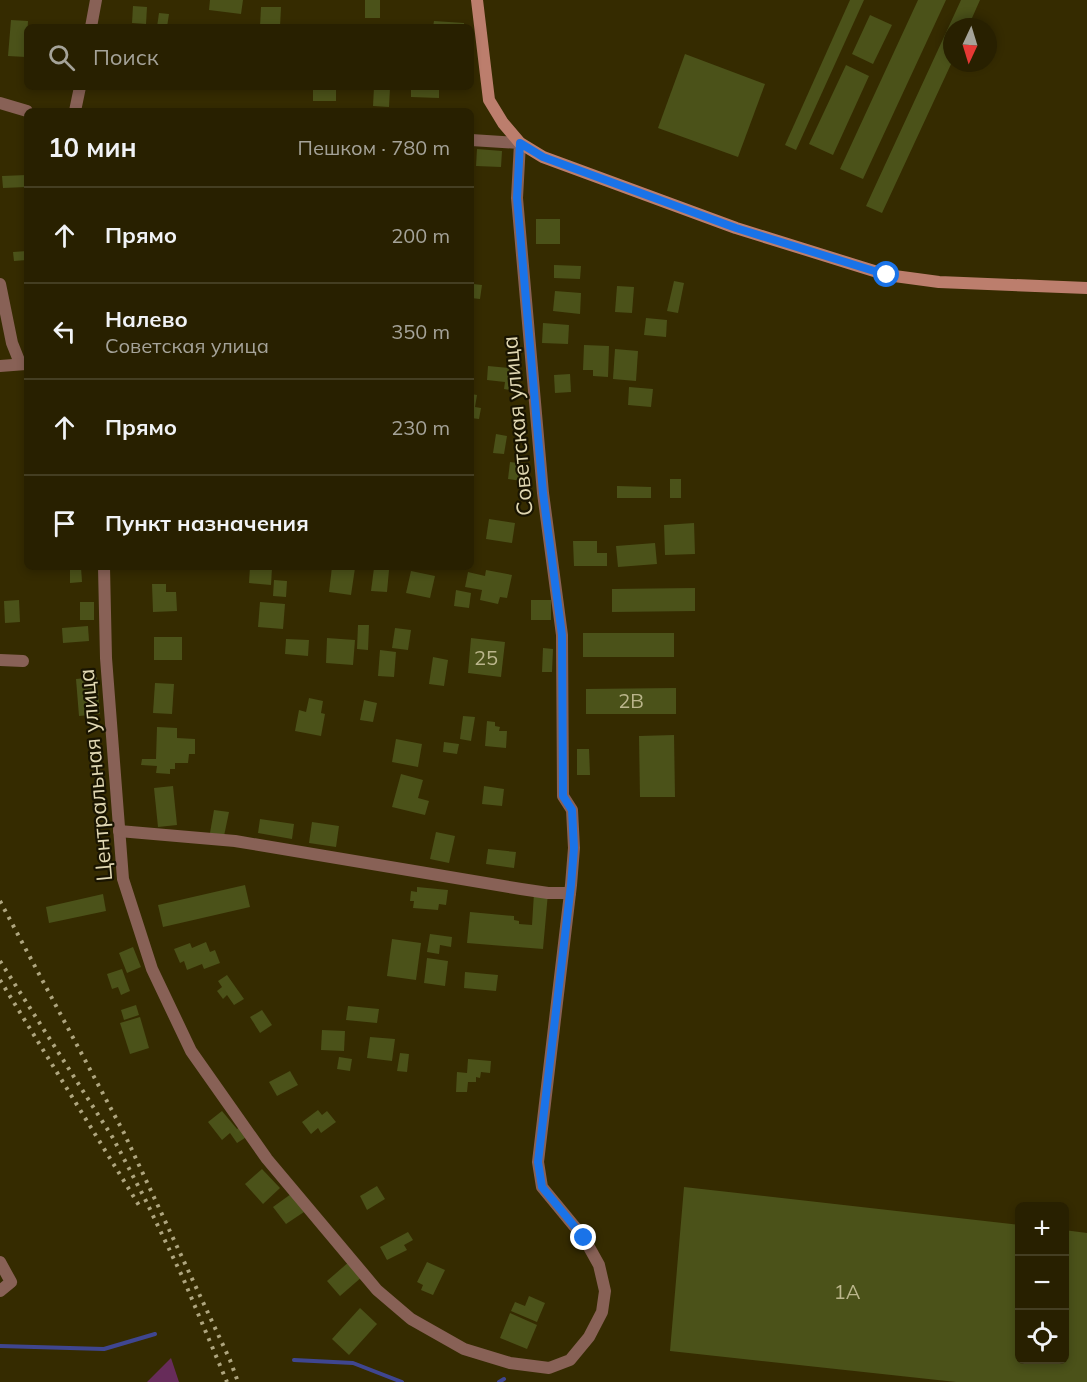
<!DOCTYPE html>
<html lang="ru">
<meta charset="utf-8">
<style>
:root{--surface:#282000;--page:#30280a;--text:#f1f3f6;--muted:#a5a399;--line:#443e22}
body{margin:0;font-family:Mulish,sans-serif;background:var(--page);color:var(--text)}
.controls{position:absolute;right:18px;bottom:18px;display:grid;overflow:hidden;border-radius:9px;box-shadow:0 3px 9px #0003}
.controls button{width:54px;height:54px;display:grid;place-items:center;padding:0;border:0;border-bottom:2px solid var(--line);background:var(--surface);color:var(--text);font:30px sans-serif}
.compass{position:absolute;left:943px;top:18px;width:54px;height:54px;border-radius:50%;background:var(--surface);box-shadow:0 3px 9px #0003;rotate:184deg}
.stop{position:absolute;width:18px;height:18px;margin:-14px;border:4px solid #1a73e8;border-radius:50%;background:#fff}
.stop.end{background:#1a73e8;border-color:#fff;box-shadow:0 2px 6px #0008}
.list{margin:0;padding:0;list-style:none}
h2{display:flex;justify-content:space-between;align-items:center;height:78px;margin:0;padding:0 24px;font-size:26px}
h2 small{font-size:20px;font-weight:400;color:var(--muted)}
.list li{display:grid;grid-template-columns:39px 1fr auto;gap:18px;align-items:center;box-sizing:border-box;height:96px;padding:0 24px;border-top:2px solid var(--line)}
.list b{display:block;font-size:22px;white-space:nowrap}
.list p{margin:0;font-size:20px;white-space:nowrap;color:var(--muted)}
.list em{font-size:20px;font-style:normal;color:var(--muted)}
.icon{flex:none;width:33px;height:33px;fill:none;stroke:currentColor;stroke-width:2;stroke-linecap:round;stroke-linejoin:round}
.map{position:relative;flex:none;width:1087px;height:1382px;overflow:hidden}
.search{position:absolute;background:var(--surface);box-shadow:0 3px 9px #0003;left:24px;top:24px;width:450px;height:66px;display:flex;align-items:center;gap:15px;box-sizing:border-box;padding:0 21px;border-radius:9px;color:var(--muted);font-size:22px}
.panel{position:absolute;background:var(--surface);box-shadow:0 3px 9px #0003;left:24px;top:108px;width:450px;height:462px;border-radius:9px}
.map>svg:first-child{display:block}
.green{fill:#672c5a}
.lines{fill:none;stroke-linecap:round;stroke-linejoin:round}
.stream{stroke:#3f4690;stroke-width:4}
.building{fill:#4b5219}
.street{stroke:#886156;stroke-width:12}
.secondary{stroke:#bc7e6d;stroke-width:12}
.rail{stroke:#afa67f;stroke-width:4;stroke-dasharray:3 6;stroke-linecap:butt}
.route{stroke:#1a73e8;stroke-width:8}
.labels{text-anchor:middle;stroke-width:4.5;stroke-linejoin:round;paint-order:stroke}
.number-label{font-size:20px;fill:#bbb68c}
.street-label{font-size:22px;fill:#e0d7b2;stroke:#191400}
</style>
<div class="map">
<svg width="1087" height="1382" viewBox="0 0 1087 1382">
<rect width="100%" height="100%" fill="#352b00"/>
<path class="green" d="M171,1358L179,1382H147Z"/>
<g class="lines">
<g class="stream">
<path d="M0,1346L104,1349L155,1334"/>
<path d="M294,1360L353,1363L402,1382"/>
<path d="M499,1382L504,1379"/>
</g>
</g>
<g class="building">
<path d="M210,0H243L241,14L209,10Z"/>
<rect x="365" y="0" width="15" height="18"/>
<path d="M850,0H864L796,150L785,145Z"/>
<path d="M918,0H946L863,179L840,169Z"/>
<path d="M961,0H980L968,27H952V62L882,213L866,206Z"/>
<path d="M133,6L147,7L146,24L132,23Z"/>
<path d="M261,7H281L280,27H260Z"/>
<path d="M159,13L169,14L167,27H157Z"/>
<path d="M870,15L892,25L873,64L852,54Z"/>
<path d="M11,20L28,21L26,57L8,56Z"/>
<path d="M434,21L464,23V27H433Z"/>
<path d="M685,54L765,84L738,157L658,128Z"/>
<path d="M846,65L869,76L833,155L809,144Z"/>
<rect x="313" y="87" width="23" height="14"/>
<path d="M374,87L390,88L389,107L373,106Z"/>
<path d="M411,87H439V98L411,97Z"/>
<path d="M477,149L502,151L501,167L476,166Z"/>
<path d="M27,175V187L3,188L2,176Z"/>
<rect x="536" y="219" width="24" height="25"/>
<path d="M27,251V260L14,261L13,252Z"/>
<path d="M554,265L581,266L580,279L554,278Z"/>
<path d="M471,276L474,277L473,284L482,285L480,299L471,298Z"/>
<path d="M674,281L684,283L678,313L667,311Z"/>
<path d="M617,286L634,287L632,313L615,312Z"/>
<path d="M555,291L581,293L580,314L553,311Z"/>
<path d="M646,318L667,320L666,337L644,335Z"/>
<path d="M543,323L569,325L568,344L542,343Z"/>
<path d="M584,345L609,346L608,377L593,376V370H583Z"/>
<path d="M615,349L638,351L636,381L613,379Z"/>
<path d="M488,366L509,368V374L519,375L517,391L504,389L505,382L487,380Z"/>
<path d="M570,374L571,392L555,393L554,375Z"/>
<path d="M629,387L653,389L651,407L628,405Z"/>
<path d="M471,394L477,395L475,407L481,408L479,419L471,418Z"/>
<path d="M496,434L507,436L504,454L493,453Z"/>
<path d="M510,462L525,464L522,481L508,479Z"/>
<rect x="670" y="479" width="11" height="19"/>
<path d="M617,486L651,487V498H617Z"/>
<path d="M489,519L515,523L512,543L486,539Z"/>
<path d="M694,523L695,554L665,555L664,525Z"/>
<path d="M573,541H597V553H607V566H574Z"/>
<path d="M655,543L657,564L618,567L616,546Z"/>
<path d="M70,567H81L82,582L70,583Z"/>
<path d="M250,567L272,568L271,585L249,583Z"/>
<path d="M332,567L355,568L351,595L329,592Z"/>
<path d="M374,568L389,570L387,592L371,591Z"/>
<path d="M486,570L512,575L507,598L500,597L498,604L480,600L482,590L465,587L468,572L485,576Z"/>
<path d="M411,571L435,576L430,598L406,593Z"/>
<path d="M274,580L287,581L286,597L273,596Z"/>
<path d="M152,584H166V592H176L177,611L153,612Z"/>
<path d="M695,588V611L612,612V589Z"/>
<path d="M456,590L471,593L469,608L454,606Z"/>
<path d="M19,600L20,622L5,623L4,601Z"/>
<rect x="531" y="600" width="20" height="20"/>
<rect x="80" y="602" width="14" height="18"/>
<path d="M260,602L285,604L283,629L258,627Z"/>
<path d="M358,625H369L368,650L357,649Z"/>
<path d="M88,626L89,641L63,643L62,628Z"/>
<path d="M395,628L411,630L408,650L392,648Z"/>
<rect x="583" y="633" width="91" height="24"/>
<rect x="154" y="637" width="28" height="23"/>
<path d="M327,638L355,640L353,665L326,663Z"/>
<path d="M471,638L505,642L501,677L468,673Z"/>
<path d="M286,639L309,640L308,656L285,654Z"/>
<path d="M543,648L553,649L552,672H542Z"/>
<path d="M380,650L396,652L394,677L378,676Z"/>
<path d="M433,657L448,660L444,686L429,684Z"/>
<path d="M97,677L100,714L79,716L76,679Z"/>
<path d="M155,683L174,684L172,714L153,713Z"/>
<path d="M676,688V714H586V689Z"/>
<path d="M309,698L323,701L321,713L325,714L321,736L295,731L299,710L306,712Z"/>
<path d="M364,700L377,703L373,722L360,720Z"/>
<path d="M463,716L475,717L471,741L460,739Z"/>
<path d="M487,721L495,722V726L500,727L499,731H507L506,748L485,746Z"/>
<path d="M157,727L177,728V738L195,739V754H189L188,763H175V769H170V774L156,773L157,766L141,765L142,759H156Z"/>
<path d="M674,735L675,797H640L639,736Z"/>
<path d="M396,739L422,744L418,767L392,762Z"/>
<path d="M444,742L459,744L457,754L443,752Z"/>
<path d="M577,749H589L590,775H577Z"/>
<path d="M401,774L423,780L418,798L429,801L425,815L392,807Z"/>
<path d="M173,786L177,825L158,827L154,788Z"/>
<path d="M484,786L504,789L502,806L482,804Z"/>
<path d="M214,810L229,812L224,836L210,833Z"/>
<path d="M260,819L294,824L292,839L258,833Z"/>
<path d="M312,822L339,826L336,847L309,843Z"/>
<path d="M436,832L455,836L449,863L430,859Z"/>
<path d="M488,849L516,852L514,868L486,864Z"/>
<path d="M245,885L250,907L163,927L158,905Z"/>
<path d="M417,887L448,890L446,905L439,904L438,910L413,908L414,901H410L411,891L417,892Z"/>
<path d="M534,893H548L543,949L467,943L470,912L514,916V920L519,921V924L532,925Z"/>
<path d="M103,894L106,911L49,923L46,907Z"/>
<path d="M430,934L452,937L451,947L440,945L439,954L427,952Z"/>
<path d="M392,939L421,943L416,980L387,976Z"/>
<path d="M206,942L210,952L215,950L220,963L204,969L202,964L187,970L184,961L180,963L174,949L190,943L192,948Z"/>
<path d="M133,947L141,967L127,973L119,953Z"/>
<path d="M427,958L448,961L445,986L424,983Z"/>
<path d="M122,969L130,991L121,995L118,987L112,989L107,974Z"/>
<path d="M465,972L498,975L496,991L464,988Z"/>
<path d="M227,975L244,999L234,1005L227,995L223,999L217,991L222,987L218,981Z"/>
<path d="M136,1005L139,1015L124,1020L121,1010Z"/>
<path d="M348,1006L379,1009L377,1023L346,1020Z"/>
<path d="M262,1010L272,1025L260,1033L250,1017Z"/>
<path d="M140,1017L149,1048L130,1054L120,1023Z"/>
<path d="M322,1030L345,1031L344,1051L321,1050Z"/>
<path d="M370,1037L395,1039L392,1061L367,1058Z"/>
<path d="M400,1053L409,1054L407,1072L397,1071Z"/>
<path d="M339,1057L352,1059L350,1071L337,1069Z"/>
<path d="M468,1059L491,1061L490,1073L481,1072L480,1078L476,1077V1082H468L467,1092H456L457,1072L467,1073Z"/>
<path d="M290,1071L298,1085L277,1096L269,1082Z"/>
<path d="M318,1110L322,1115L327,1111L336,1122L321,1133L318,1128L311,1134L302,1122Z"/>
<path d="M222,1111L237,1129L241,1126L248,1136L237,1143L230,1133L222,1140L208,1122Z"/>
<path d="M262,1169L280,1188L263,1204L245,1184Z"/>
<path d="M377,1186L385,1199L367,1210L360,1196Z"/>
<path d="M684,1187L1020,1225V1360H1064V1230L1087,1233V1382H956L670,1351Z"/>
<path d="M291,1194L304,1212L286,1224L273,1207Z"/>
<path d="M408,1232L413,1240L404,1245L407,1250L387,1260L380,1247Z"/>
<path d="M350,1261L363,1276L340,1296L327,1281Z"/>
<path d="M427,1262L445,1270L433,1295L421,1290L423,1285L417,1282Z"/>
<path d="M529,1296L545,1303L537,1322L511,1311L515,1302L525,1306Z"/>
<path d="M360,1308L377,1324L349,1355L332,1339Z"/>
<path d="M510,1313L537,1325L527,1349L500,1338Z"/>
</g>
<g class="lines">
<g class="street">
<path d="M91,27L96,0"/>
<path d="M0,103L27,111"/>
<path d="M75,111L80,87"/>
<path d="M0,284L12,343L20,363"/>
<path d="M0,366L26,364"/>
<path d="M104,567L106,658L123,879L152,969L191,1051L267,1159L377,1290L411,1319L464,1349L510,1363L549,1368L570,1360L589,1337L602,1312L605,1291L599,1265L584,1238L542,1187L538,1162L571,885L574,848L572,810L563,796L562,635L543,493L517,198L520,143L471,140"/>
<path d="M0,660L23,661"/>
<path d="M119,831L235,841L521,889L548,893H570"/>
<path d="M0,1262L11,1282L0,1291"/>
</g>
<path class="secondary" d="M477,0L489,100L503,123L520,143L543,157L736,228L887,275L939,282L1087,288"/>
<g class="rail">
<path d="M0,901L124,1133L230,1360L238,1382"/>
<path d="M0,961L113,1138L145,1199L183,1278L227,1382"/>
<path d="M0,980L140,1207"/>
</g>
</g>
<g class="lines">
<path class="route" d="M584,1238L542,1187L538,1162L571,885L574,848L572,810L563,796L562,635L543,493L517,198L520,143L543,157L736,228L887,275"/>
</g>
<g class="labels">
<g class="number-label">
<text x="486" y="665">25</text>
<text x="631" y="708">2В</text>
<text x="847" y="1299">1А</text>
</g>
<g class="street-label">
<text transform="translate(517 426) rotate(-95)" y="8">Советская улица</text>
<text transform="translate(95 775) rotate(-95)" y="8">Центральная улица</text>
</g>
</g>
</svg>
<div class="controls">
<button>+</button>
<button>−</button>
<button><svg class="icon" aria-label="locate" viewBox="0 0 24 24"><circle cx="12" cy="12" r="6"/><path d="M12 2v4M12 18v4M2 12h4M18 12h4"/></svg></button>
</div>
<svg class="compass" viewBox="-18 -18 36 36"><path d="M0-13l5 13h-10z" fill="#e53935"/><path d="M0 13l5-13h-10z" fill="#a5a399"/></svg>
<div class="stop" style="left:887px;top:275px"></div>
<div class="stop end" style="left:584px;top:1238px"></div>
<div class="search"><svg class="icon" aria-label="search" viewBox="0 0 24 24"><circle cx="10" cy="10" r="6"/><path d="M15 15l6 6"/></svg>Поиск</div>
<section class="panel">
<h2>10 мин<small>Пешком · 780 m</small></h2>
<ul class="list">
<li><svg class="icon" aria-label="ahead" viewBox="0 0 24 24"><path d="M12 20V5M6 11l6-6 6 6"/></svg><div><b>Прямо</b></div><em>200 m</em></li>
<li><svg class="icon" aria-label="left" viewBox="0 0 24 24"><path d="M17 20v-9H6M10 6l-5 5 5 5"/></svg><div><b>Налево</b><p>Советская улица</p></div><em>350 m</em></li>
<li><svg class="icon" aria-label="ahead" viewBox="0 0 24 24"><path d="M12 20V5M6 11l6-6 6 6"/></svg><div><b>Прямо</b></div><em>230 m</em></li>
<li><svg class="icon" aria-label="arrive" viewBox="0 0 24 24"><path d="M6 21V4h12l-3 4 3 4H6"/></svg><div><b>Пункт назначения</b></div></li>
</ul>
</section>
</div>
